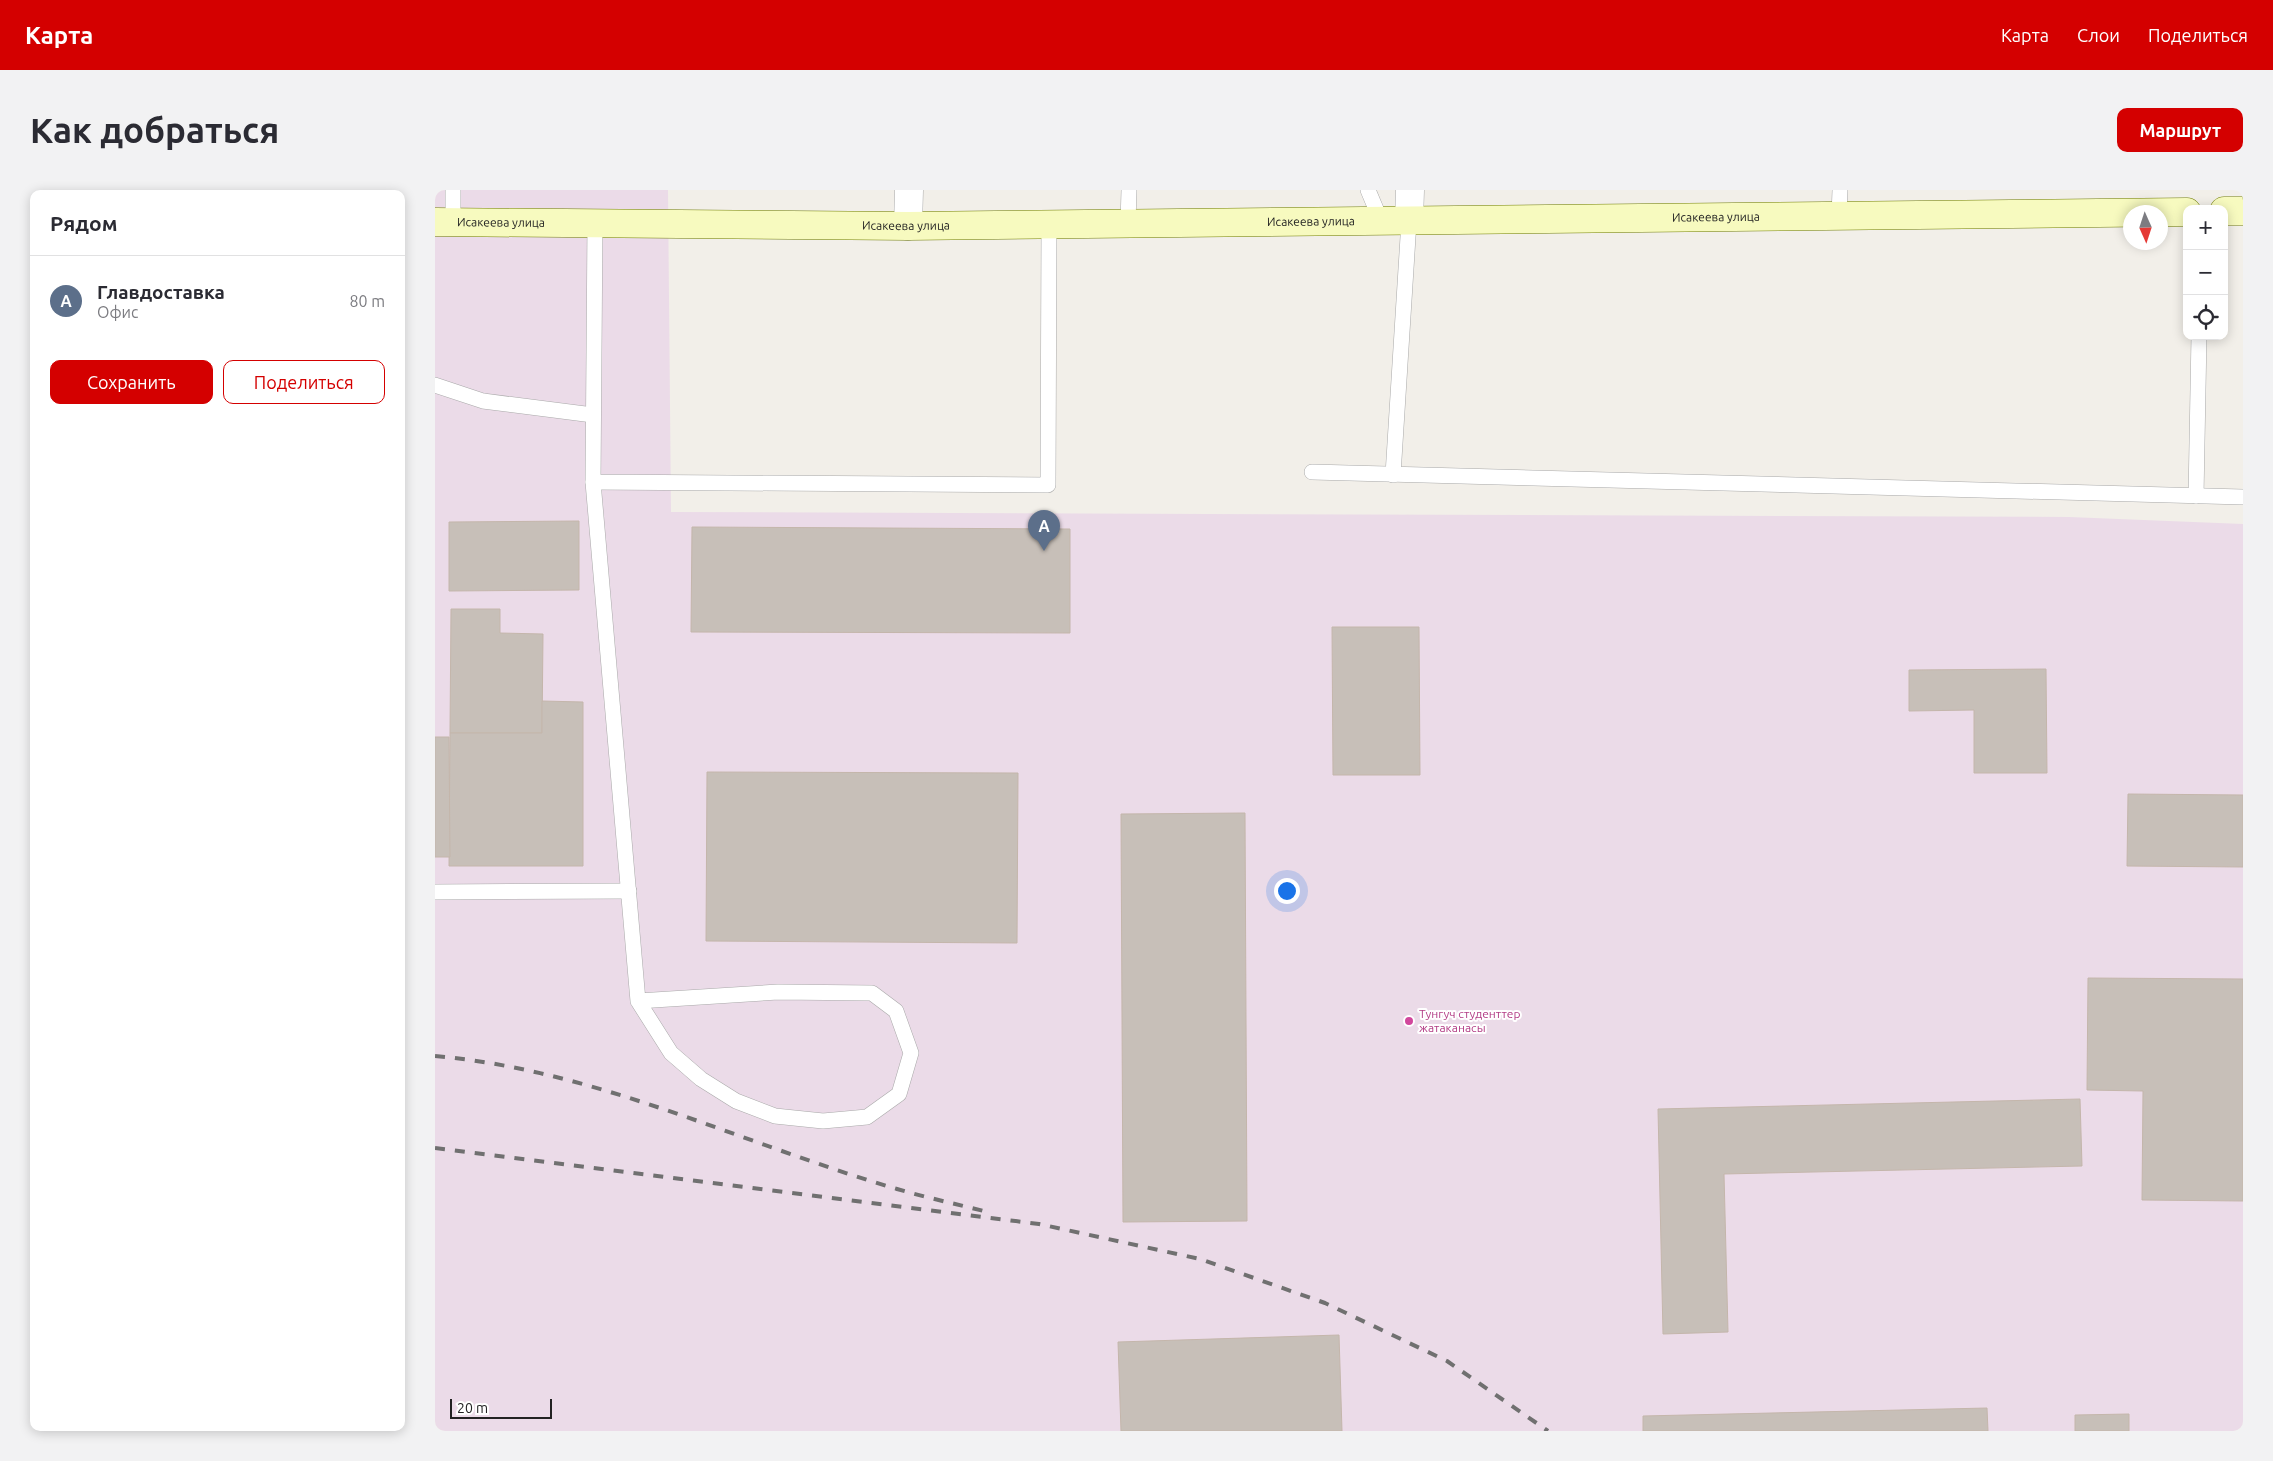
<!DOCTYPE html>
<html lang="ru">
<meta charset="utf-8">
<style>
:root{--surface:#fff;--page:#f2f2f3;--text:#2b2b33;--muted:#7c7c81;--line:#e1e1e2;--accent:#d40000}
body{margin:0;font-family:Ubuntu,sans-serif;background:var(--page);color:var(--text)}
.controls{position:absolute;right:15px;top:15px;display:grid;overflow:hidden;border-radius:10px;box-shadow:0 2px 12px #0003}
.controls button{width:45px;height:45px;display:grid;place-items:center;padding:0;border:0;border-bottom:1px solid var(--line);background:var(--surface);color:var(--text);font:25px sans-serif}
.compass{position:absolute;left:1688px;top:15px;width:45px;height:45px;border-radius:50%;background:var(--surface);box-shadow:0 2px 12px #0003;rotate:177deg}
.scale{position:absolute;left:15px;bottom:12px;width:102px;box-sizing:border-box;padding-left:5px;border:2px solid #222;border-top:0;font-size:14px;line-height:18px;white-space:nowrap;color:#222;-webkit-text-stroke:4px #fff;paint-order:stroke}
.you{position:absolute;left:851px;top:700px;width:18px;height:18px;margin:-12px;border:4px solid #fff;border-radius:50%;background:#1a73e8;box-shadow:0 0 0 8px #1a73e833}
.badge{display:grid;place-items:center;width:32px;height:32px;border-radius:50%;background:var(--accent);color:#fff;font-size:16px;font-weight:700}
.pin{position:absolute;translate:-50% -41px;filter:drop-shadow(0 1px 2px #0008)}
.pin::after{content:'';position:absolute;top:26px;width:18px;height:15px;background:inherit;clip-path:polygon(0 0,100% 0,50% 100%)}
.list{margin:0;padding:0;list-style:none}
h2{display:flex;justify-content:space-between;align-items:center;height:65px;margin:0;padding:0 20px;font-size:21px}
h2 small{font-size:16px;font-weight:400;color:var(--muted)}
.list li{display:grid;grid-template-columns:32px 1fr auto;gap:15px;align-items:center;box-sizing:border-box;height:90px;padding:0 20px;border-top:1px solid var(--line)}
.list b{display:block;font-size:19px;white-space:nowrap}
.list p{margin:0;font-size:16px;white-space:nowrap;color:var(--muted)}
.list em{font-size:16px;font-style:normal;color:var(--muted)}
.actions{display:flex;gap:10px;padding:15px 20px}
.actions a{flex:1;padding:11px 0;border:1px solid var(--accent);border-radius:10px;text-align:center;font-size:18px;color:var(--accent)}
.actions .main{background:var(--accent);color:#fff}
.icon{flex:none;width:28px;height:28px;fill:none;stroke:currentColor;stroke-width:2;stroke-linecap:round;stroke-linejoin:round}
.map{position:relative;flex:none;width:1808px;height:1241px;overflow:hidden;border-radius:10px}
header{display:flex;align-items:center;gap:30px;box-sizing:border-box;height:70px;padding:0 25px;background:var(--accent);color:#fff}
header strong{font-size:24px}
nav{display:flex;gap:28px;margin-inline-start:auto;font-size:18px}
.intro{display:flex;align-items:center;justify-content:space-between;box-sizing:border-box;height:120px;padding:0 30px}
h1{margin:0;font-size:35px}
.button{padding:12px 22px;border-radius:10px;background:var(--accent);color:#fff;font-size:18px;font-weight:700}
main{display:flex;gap:30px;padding:0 30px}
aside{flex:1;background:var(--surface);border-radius:10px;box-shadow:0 2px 12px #0003}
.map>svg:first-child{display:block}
.industrial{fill:#ebdbe8}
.building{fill:#c7bfb8;stroke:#c4b6ab}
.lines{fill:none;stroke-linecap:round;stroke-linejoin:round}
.lane-casing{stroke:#a9a9a9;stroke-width:16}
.street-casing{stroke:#a9a9a9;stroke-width:29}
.secondary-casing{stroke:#707d05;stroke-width:29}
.lane{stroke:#fff;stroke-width:15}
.street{stroke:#fff;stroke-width:28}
.secondary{stroke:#f7fabf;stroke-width:28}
.rail{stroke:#707070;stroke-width:4;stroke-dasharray:10 10;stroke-linecap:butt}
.hotel-dot{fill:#d1479c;stroke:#fff;stroke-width:2}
.labels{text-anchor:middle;stroke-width:4;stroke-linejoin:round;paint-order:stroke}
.street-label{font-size:12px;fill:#222;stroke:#fff}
.hotel-label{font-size:12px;fill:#b23c85;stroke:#fff;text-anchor:start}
</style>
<header>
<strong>Карта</strong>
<nav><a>Карта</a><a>Слои</a><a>Поделиться</a></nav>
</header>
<div class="intro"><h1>Как добраться</h1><a class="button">Маршрут</a></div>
<main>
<aside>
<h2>Рядом<small></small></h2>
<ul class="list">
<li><span class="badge" style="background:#5c6f8a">A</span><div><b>Главдоставка</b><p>Офис</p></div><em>80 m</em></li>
</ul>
<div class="actions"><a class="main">Сохранить</a><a>Поделиться</a></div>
</aside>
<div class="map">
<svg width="1808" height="1241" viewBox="0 0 1808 1241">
<rect width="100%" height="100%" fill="#f2efe9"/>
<path class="industrial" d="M0,0H233L236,322L1634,327L1808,334V1241H0Z"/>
<g class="building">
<path d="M144,331V400L14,401V332Z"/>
<path d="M257,337L635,339V443L256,442Z"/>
<path d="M16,419H65V443L108,444L107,543H15Z"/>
<path d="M897,437H984L985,585H898Z"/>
<path d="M1611,479L1612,583H1539V520L1474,521V480Z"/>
<path d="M107,511L148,512V676H14L15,543H107Z"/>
<path d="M0,547H14L15,667H0Z"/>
<path d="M272,582L583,583L582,753L271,751Z"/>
<path d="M1693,604L1808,605V677L1692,676Z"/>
<path d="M810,623L812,1031L688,1032L686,624Z"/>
<path d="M1653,788L1808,789V1011L1707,1010L1708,901L1652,900Z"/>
<path d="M1645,909L1647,976L1289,984L1293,1142L1228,1144L1223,919Z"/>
<path d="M904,1145L907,1241H686L683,1152Z"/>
<path d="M1552,1218L1553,1241H1208V1226Z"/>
<path d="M1694,1224V1241H1640V1225Z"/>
</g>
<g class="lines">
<defs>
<g id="lane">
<path d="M18,0V32"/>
<path d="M933,0L946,31"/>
<path d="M1404,26L1405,0"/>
<path d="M160,33L158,292L613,295L614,35"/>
<path d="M693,33L694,0"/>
<path d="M0,195L48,211L158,225"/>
<path d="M877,282L1808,307"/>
<path d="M958,285L974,31"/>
<path d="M158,292L203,811L343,802L437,803L461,821L476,863L464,904L432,927L388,931L340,926L301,911L266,889L236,863L203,811"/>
<path d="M1761,306L1764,146"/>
<path d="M0,702L194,701"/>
</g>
<g id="street">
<path d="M974,31L975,0"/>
<path d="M473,36L474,0"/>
</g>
<g id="secondary">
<path d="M1789,21H1808"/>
<path id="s1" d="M0,32L473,36L1752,22"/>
</g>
</defs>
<use href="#lane" class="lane-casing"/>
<use href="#street" class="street-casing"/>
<use href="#secondary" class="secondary-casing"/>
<use href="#lane" class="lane"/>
<use href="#street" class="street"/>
<use href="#secondary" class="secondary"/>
<g class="rail">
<path d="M0,866C161,880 308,954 462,999C493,1008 525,1015 557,1023"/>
<path d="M0,958L604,1034L765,1069L890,1113L1012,1171L1113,1241"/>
</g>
</g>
<circle class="hotel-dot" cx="974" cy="831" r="5"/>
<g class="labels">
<g class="street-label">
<text dy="4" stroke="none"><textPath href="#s1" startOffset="1281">Исакеева улица</textPath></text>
<text dy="4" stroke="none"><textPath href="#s1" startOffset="66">Исакеева улица</textPath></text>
<text dy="4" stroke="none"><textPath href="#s1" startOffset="876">Исакеева улица</textPath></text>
<text dy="4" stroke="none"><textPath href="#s1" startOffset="471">Исакеева улица</textPath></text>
</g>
<g class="hotel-label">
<text x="984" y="828">Тунгуч студенттер<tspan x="984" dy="14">жатаканасы</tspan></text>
</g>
</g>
</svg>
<div class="controls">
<button>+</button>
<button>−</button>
<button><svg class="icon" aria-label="locate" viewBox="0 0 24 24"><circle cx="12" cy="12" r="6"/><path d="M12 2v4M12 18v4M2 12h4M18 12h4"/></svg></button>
</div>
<svg class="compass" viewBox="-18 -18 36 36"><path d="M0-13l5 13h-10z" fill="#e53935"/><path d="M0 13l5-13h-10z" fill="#7c7c81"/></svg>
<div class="scale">20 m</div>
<div class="you"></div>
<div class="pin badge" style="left:609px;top:361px;background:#5c6f8a">A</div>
</div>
</main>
